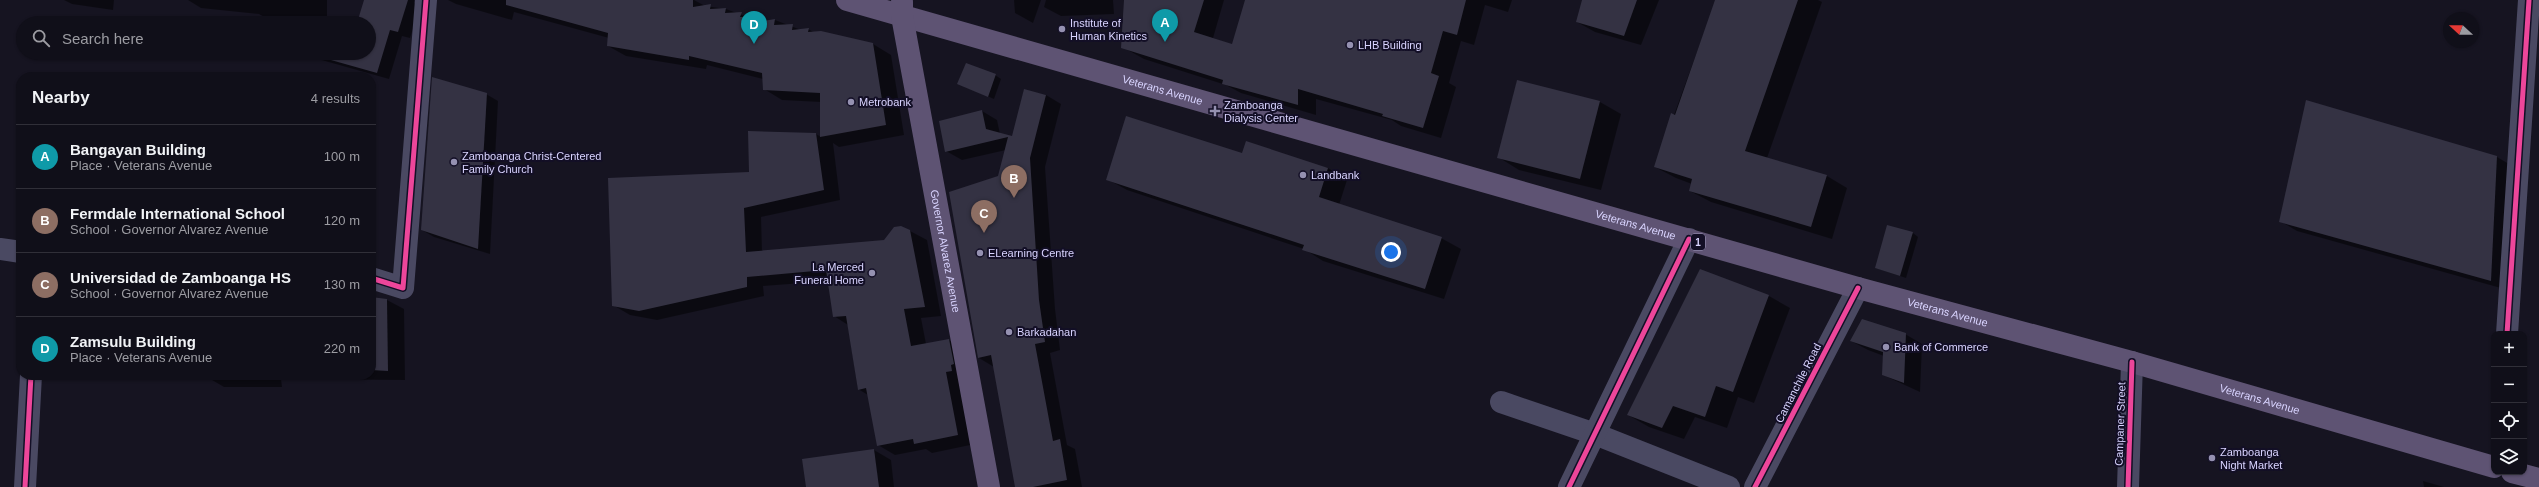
<!DOCTYPE html>
<meta charset="utf-8">
<style>
:root{--surface:#100f19;--page:#1e1d26;--text:#f1f3f6;--muted:#9c9ca2;--line:#302f38;--accent:#8c9099}
body{margin:0;font-family:Arial,sans-serif;background:var(--page);color:var(--text)}
.controls{position:absolute;right:12px;bottom:12px;display:grid;overflow:hidden;border-radius:8px;box-shadow:0 1px 3px #0004}
.controls button{width:36px;height:36px;display:grid;place-items:center;padding:0;border:0;border-bottom:1px solid var(--line);background:var(--surface);color:var(--text);font:20px sans-serif}
.compass{position:absolute;left:2443px;top:12px;width:36px;height:36px;border-radius:50%;background:var(--surface);box-shadow:0 1px 3px #0004;rotate:291deg}
.you{position:absolute;left:1391px;top:252px;width:14px;height:14px;margin:-10px;border:3px solid #fff;border-radius:50%;background:#1a73e8;box-shadow:0 0 0 6px #1a73e833}
.badge{display:grid;place-items:center;width:26px;height:26px;border-radius:50%;background:var(--accent);color:#fff;font-size:13px;font-weight:700}
.pin{position:absolute;translate:-50% -33px;filter:drop-shadow(0 1px 2px #0008)}
.pin::after{content:'';position:absolute;top:21px;width:14px;height:12px;background:inherit;clip-path:polygon(0 0,100% 0,50% 100%)}
.list{margin:0;padding:0;list-style:none}
h2{display:flex;justify-content:space-between;align-items:center;height:52px;margin:0;padding:0 16px;font-size:17px}
h2 small{font-size:13px;font-weight:400;color:var(--muted)}
.list li{display:grid;grid-template-columns:26px 1fr auto;gap:12px;align-items:center;box-sizing:border-box;height:64px;padding:0 16px;border-top:1px solid var(--line)}
.list b{display:block;font-size:15px;white-space:nowrap}
.list p{margin:0;font-size:13px;white-space:nowrap;color:var(--muted)}
.list em{font-size:13px;font-style:normal;color:var(--muted)}
.icon{flex:none;width:22px;height:22px;fill:none;stroke:currentColor;stroke-width:2;stroke-linecap:round;stroke-linejoin:round}
.map{position:relative;flex:none;width:2539px;height:487px;overflow:hidden}
.search{position:absolute;background:var(--surface);box-shadow:0 1px 3px #0004;left:16px;top:16px;width:360px;height:44px;display:flex;align-items:center;gap:10px;box-sizing:border-box;padding:0 14px;border-radius:22px;color:var(--muted);font-size:15px}
.panel{position:absolute;background:var(--surface);box-shadow:0 1px 3px #0004;left:16px;top:72px;width:360px;height:308px;border-radius:16px}
.map>svg:first-child{display:block}
.shadow{fill:#0007}
.building{fill:#343243}
.lines{fill:none;stroke-linecap:round;stroke-linejoin:round}
.minor{stroke:#4a4962;stroke-width:22}
.major{stroke:#5e5373;stroke-width:22}
.cycleway-casing{stroke:#130f26;stroke-width:8}
.cycleway{stroke:#ed469a;stroke-width:5}
.poi-dot{fill:#9591b1;stroke:#130f26;stroke-width:1.5}
.labels{text-anchor:middle;stroke-width:4;stroke-linejoin:round;paint-order:stroke}
.shield{fill:#130f26;stroke:#9e99be;stroke-width:1}
.shield-label{font-size:10px;font-weight:bold;fill:#d9d4ff}
.poi-label{font-size:11px;fill:#d9d4ff;stroke:#130f26;text-anchor:start}
.street-label{font-size:11px;fill:#d9d4ff;stroke:#130f26}
</style>
<div class="map">
<svg width="2539" height="487" viewBox="0 0 2539 487">
<rect width="100%" height="100%" fill="#161421"/>
<g class="shadow">
<path d="M64,0H114L113,10L72,4Z"/>
<path d="M188,0H327V23L271,21L259,14L201,8Z"/>
<path d="M365,0H414V3L420,7L410,38L402,36L389,79L311,57L304,53H369V23H358Z"/>
<path d="M448,0H694L705,6L726,9L750,18H759L766,22L775,20L801,30L808,29L815,33L873,44L891,55L904,135L839,147L833,143L840,200L761,217L762,252L885,241L910,231L927,240L941,316L921,318L926,344L949,340L966,350L975,444L932,453L926,449L895,455L878,445L868,395L858,389L848,325L834,316L829,281L763,286L764,296L657,320L630,315L613,305L750,173L816,134L821,137V102L782,100L764,89L763,79L707,65L706,69L626,56L608,46L609,38L514,12L512,20L456,4Z"/>
<path d="M1014,0H1041L1033,23L1015,13Z"/>
<path d="M1046,0H1113L1114,14L1061,16L1044,7Z"/>
<path d="M1126,0H1224L1213,38L1233,45L1246,0H1512L1508,12L1485,5L1474,45L1461,41L1449,83L1456,87L1441,138L1401,126L1392,120L1316,99V115L1241,93L1226,85L1144,59L1126,49Z"/>
<path d="M1583,0H1659L1641,45L1595,32L1577,22Z"/>
<path d="M1716,0H1818L1822,2L1767,158L1827,176L1847,188L1832,239L1711,202L1690,191L1692,184L1676,178L1655,167Z"/>
<path d="M995,75L1001,79L994,99L959,84Z"/>
<path d="M1517,81L1600,102L1621,114L1601,190L1519,170L1498,157Z"/>
<path d="M1024,90L1046,95L1061,104L1045,167L1055,309L1060,350L1050,353L1067,445L1075,449L1082,487H1016L994,367L979,358L999,176L1006,150L962,160L946,151L982,111L997,120L1000,134L1013,137Z"/>
<path d="M486,94L498,101L490,254L434,237L422,230Z"/>
<path d="M1243,154L1328,168L1347,180L1339,205L1441,238L1461,249L1444,299L1323,261L1304,249L1127,190L1107,179Z"/>
<path d="M2497,157L2514,167L2508,290L2297,231L2280,221Z"/>
<path d="M1913,233L1918,237L1906,278L1876,268Z"/>
<path d="M1769,296L1790,308L1754,403L1738,397L1727,428L1695,417L1684,439L1649,427L1628,415Z"/>
<path d="M371,298L387,300L404,309L405,380L281,379L282,387H224L207,377V375H371Z"/>
<path d="M1905,334L1922,344L1920,392L1883,375L1884,356L1868,350L1851,341Z"/>
<path d="M874,450L891,460L894,487H807Z"/>
<path d="M2423,481L2444,487H2424Z"/>
</g>
<g class="building">
<path d="M364,0H408L398,32L390,30L377,73L306,53H369V23H357Z"/>
<path d="M506,0H693V7L711,4L710,9L726,8L725,13L742,12L740,17H759L758,22L775,19L774,25L793,24L792,30L809,28L808,32L821,31L873,43L886,125L820,137V93L763,90L762,73L689,56V60L607,46L608,33L506,5Z"/>
<path d="M1124,0H1204L1194,32L1232,44L1245,0H1466L1457,35L1443,31L1431,73L1439,76L1423,128L1382,116L1383,114L1298,89V105L1222,84L1223,80L1121,48Z"/>
<path d="M1582,0H1637L1624,36L1576,22Z"/>
<path d="M1715,0H1798L1745,151L1827,175L1811,227L1689,191L1692,179L1654,167L1671,113L1675,115Z"/>
<path d="M308,18L326,23H306Z"/>
<path d="M966,63L996,74L988,97L957,84Z"/>
<path d="M432,77L487,93L478,249L421,230Z"/>
<path d="M1517,80L1600,101L1580,179L1497,158Z"/>
<path d="M1024,89L1046,95L1030,158L1039,300L1045,342L1035,344L1053,441L1060,439L1067,480L1033,487H1015L991,355L978,358L949,192L998,176L1008,137L945,152L939,121L982,110L986,129L1012,136Z"/>
<path d="M2306,100L2497,156L2491,281L2279,222Z"/>
<path d="M1126,116L1242,153L1246,141L1328,168L1319,197L1442,237L1425,289L1302,250L1304,245L1106,180Z"/>
<path d="M748,131L816,133L824,190L744,208L746,252L884,240L894,227L901,226L910,230L925,307L904,309L911,346L949,339L954,364L951,365L952,371L946,372L958,435L914,444L913,439L877,446L866,388L858,390L846,316L833,317L826,270L747,277V287L639,311L612,306L608,178L749,172Z"/>
<path d="M1887,225L1913,232L1900,276L1875,268Z"/>
<path d="M1700,269L1769,295L1733,392L1716,386L1705,417L1673,406L1662,428L1627,415Z"/>
<path d="M371,297L387,299L388,371L371,370Z"/>
<path d="M1862,319L1906,333L1904,383L1882,375L1883,352L1850,341Z"/>
<path d="M874,449L879,487H806L802,459Z"/>
</g>
<g class="lines">
<g class="minor">
<path d="M0,249L21,252"/>
<path d="M371,278L403,288L426,0"/>
<path d="M2507,334L2529,0"/>
<path d="M1501,402L1595,434L1729,487"/>
<path d="M25,487L31,375"/>
<path d="M1569,487L1689,239"/>
<path d="M1755,487L1858,288"/>
<path d="M2128,487L2132,362"/>
</g>
<g class="major">
<path id="s1" d="M847,0L1858,288L2132,362L2494,467"/>
<path id="s2" d="M902,2V16L989,487"/>
<path d="M2512,472L2539,479"/>
</g>
<defs>
<g id="cycleway">
<path d="M371,278L403,288L426,0"/>
<path d="M2507,334L2529,0"/>
<path d="M25,487L31,375"/>
<path d="M1569,487L1689,239"/>
<path d="M1755,487L1858,288"/>
<path d="M2128,487L2132,362"/>
</g>
</defs>
<use href="#cycleway" class="cycleway-casing"/>
<use href="#cycleway" class="cycleway"/>
</g>
<g class="poi-dot">
<circle cx="1062" cy="29" r="4"/>
<circle cx="1350" cy="45" r="4"/>
<circle cx="851" cy="102" r="4"/>
<path d="M1213 105h4v4h4v4h-4v4h-4v-4h-4v-4h4z"/>
<circle cx="454" cy="162" r="4"/>
<circle cx="1303" cy="175" r="4"/>
<circle cx="980" cy="253" r="4"/>
<circle cx="872" cy="273" r="4"/>
<circle cx="1009" cy="332" r="4"/>
<circle cx="1886" cy="347" r="4"/>
<circle cx="2212" cy="458" r="4"/>
</g>
<g class="labels">
<rect class="shield" x="1691" y="234" width="14" height="16" rx="3"/>
<g class="shield-label">
<text x="1698" y="246">1</text>
</g>
<g class="poi-label">
<text x="1070" y="27">Institute of<tspan x="1070" dy="13">Human Kinetics</tspan></text>
<text x="1358" y="49">LHB Building</text>
<text x="859" y="106">Metrobank</text>
<text x="1224" y="109">Zamboanga<tspan x="1224" dy="13">Dialysis Center</tspan></text>
<text x="462" y="160">Zamboanga Christ-Centered<tspan x="462" dy="13">Family Church</tspan></text>
<text x="1311" y="179">Landbank</text>
<text x="988" y="257">ELearning Centre</text>
<text x="864" y="271" text-anchor="end">La Merced<tspan x="864" dy="13">Funeral Home</tspan></text>
<text x="1017" y="336">Barkadahan</text>
<text x="1894" y="351">Bank of Commerce</text>
<text x="2220" y="456">Zamboanga<tspan x="2220" dy="13">Night Market</tspan></text>
</g>
<g class="street-label">
<text dy="4" stroke="none"><textPath href="#s1" startOffset="328">Veterans Avenue</textPath></text>
<text dy="4" stroke="none"><textPath href="#s1" startOffset="820">Veterans Avenue</textPath></text>
<text dy="4" stroke="none"><textPath href="#s2" startOffset="253">Governor Alvarez Avenue</textPath></text>
<text dy="4" stroke="none"><textPath href="#s1" startOffset="1144">Veterans Avenue</textPath></text>
<text transform="translate(1798 383) rotate(-63)" y="4">Camanchile Road</text>
<text dy="4" stroke="none"><textPath href="#s1" startOffset="1468">Veterans Avenue</textPath></text>
<text transform="translate(2120 424) rotate(-88)" y="4">Campaner Street</text>
</g>
</g>
</svg>
<div class="controls">
<button>+</button>
<button>−</button>
<button><svg class="icon" aria-label="locate" viewBox="0 0 24 24"><circle cx="12" cy="12" r="6"/><path d="M12 2v4M12 18v4M2 12h4M18 12h4"/></svg></button>
<button><svg class="icon" aria-label="layers" viewBox="0 0 24 24"><path d="M12 4l9 5-9 5-9-5zM3 14l9 5 9-5"/></svg></button>
</div>
<svg class="compass" viewBox="-18 -18 36 36"><path d="M0-13l5 13h-10z" fill="#e53935"/><path d="M0 13l5-13h-10z" fill="#9c9ca2"/></svg>
<div class="you"></div>
<div class="pin badge" style="left:1165px;top:42px;background:#0f9aa8">A</div>
<div class="pin badge" style="left:1014px;top:198px;background:#8d6e63">B</div>
<div class="pin badge" style="left:984px;top:233px;background:#8d6e63">C</div>
<div class="pin badge" style="left:754px;top:44px;background:#0f9aa8">D</div>
<div class="search"><svg class="icon" aria-label="search" viewBox="0 0 24 24"><circle cx="10" cy="10" r="6"/><path d="M15 15l6 6"/></svg>Search here</div>
<section class="panel">
<h2>Nearby<small>4 results</small></h2>
<ul class="list">
<li><span class="badge" style="background:#0f9aa8">A</span><div><b>Bangayan Building</b><p>Place · Veterans Avenue</p></div><em>100 m</em></li>
<li><span class="badge" style="background:#8d6e63">B</span><div><b>Fermdale International School</b><p>School · Governor Alvarez Avenue</p></div><em>120 m</em></li>
<li><span class="badge" style="background:#8d6e63">C</span><div><b>Universidad de Zamboanga HS</b><p>School · Governor Alvarez Avenue</p></div><em>130 m</em></li>
<li><span class="badge" style="background:#0f9aa8">D</span><div><b>Zamsulu Building</b><p>Place · Veterans Avenue</p></div><em>220 m</em></li>
</ul>
</section>
</div>
